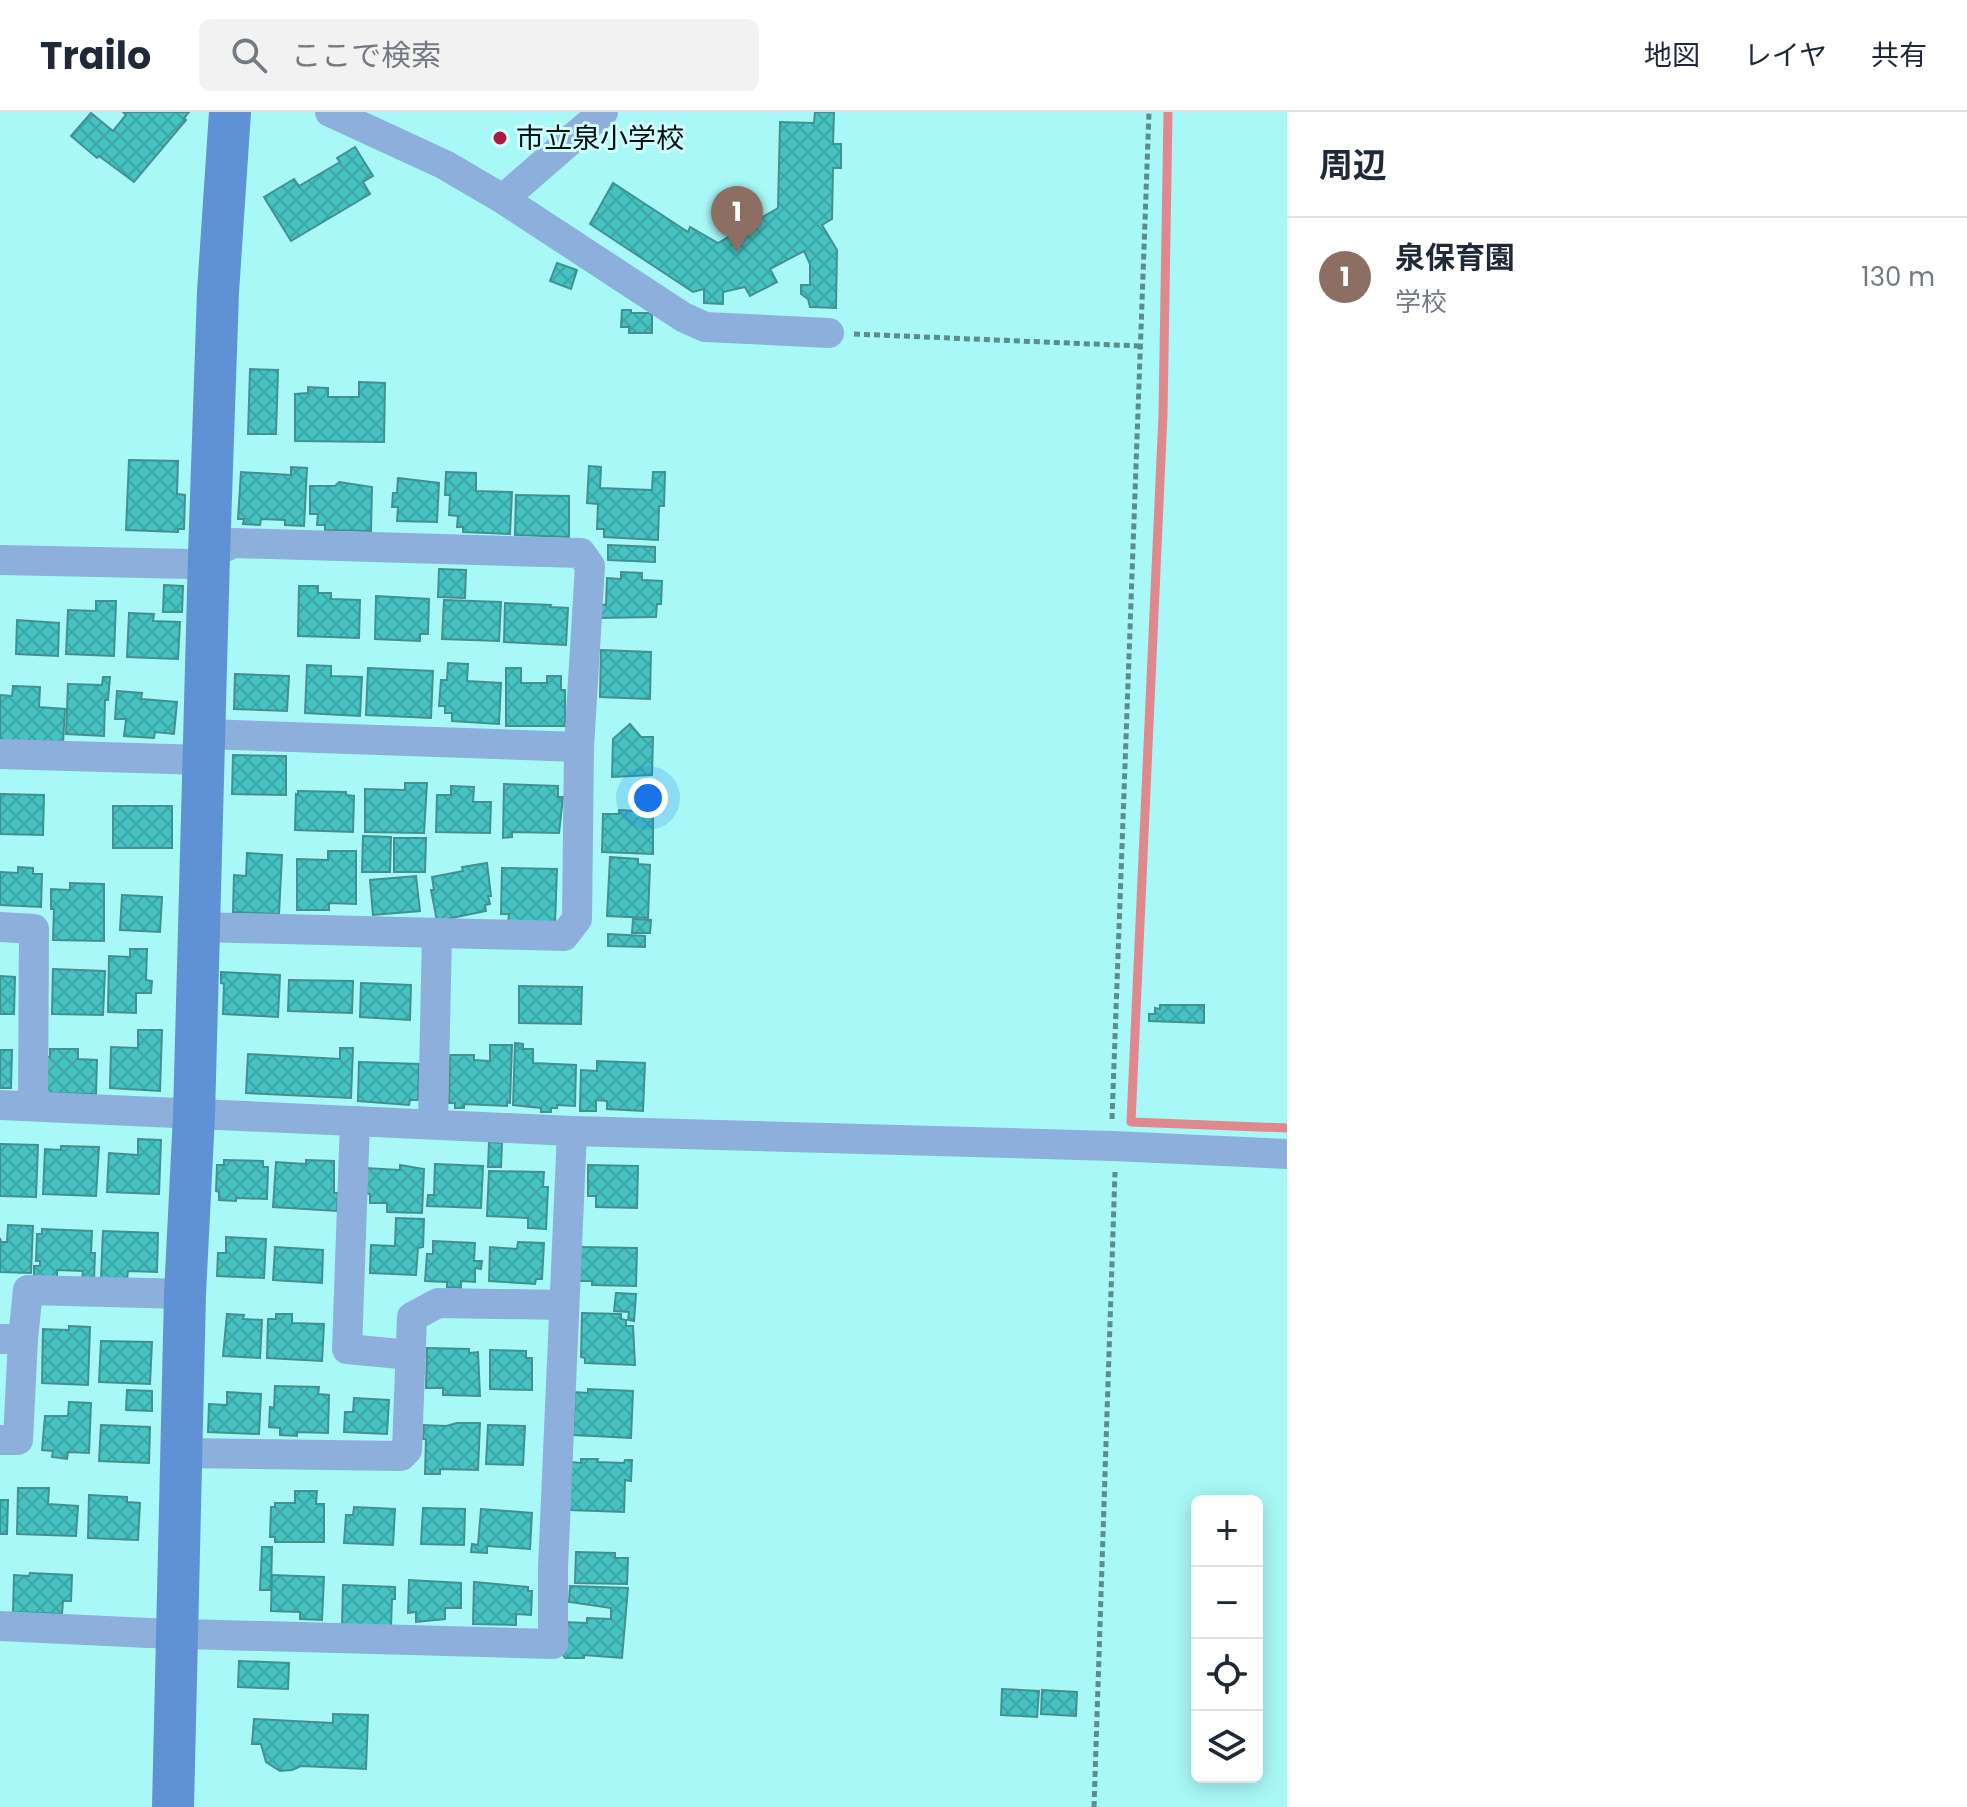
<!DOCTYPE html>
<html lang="ja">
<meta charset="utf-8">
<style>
:root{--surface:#fff;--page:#f2f2f3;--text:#1f2937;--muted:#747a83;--line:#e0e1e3;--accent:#ae1a3d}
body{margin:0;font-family:Poppins,"Noto Sans JP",sans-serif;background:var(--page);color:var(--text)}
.controls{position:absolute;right:24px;bottom:24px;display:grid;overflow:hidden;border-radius:12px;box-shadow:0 4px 20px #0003}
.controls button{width:72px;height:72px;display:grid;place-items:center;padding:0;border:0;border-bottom:2px solid var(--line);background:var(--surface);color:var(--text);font:40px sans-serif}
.you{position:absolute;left:648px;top:686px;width:28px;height:28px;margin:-20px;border:6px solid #fff;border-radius:50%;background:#1a73e8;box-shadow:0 0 0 12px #1a73e833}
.badge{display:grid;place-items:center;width:52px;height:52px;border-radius:50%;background:var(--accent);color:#fff;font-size:26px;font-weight:700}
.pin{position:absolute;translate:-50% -66px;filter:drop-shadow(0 2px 4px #0008)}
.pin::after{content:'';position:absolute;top:42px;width:28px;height:24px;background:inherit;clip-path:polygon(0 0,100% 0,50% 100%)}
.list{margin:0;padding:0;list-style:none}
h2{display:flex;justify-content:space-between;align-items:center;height:104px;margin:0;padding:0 32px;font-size:34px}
h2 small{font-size:26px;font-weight:400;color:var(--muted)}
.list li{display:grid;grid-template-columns:52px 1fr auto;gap:24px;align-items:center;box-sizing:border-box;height:120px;padding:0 32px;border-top:2px solid var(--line)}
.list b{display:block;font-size:30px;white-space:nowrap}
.list p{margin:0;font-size:26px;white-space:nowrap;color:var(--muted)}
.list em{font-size:26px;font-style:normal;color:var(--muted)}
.icon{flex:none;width:44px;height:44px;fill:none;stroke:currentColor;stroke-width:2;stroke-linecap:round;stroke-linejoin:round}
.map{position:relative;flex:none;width:1287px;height:1695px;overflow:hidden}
header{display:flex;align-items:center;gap:48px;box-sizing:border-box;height:112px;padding:0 40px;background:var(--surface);border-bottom:2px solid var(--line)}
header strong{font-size:38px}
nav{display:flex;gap:44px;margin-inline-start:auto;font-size:28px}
.search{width:560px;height:72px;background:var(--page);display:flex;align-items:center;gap:20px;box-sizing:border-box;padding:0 28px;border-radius:12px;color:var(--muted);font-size:30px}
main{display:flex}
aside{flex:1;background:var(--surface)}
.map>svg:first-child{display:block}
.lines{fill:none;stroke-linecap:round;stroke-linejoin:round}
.stream{stroke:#df888e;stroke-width:9}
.building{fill:url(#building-cross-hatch);stroke:#419191;stroke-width:2}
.path{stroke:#5a8d8c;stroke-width:5;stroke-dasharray:6 4;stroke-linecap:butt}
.street{stroke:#8dafdc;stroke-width:30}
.secondary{stroke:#5f92d4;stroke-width:42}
.poi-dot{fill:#ae1a3d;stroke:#d1fefe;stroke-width:3}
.labels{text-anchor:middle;stroke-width:6;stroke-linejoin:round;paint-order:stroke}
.poi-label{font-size:28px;fill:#011;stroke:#d1fefe;text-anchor:start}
</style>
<header>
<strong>Trailo</strong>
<div class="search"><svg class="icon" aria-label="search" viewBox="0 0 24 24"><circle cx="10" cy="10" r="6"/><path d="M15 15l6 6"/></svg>ここで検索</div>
<nav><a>地図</a><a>レイヤ</a><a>共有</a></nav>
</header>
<main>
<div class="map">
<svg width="1287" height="1695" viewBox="0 0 1287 1695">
<defs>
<pattern id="building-cross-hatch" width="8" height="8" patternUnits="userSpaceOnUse" patternTransform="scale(2)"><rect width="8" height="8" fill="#47c2c3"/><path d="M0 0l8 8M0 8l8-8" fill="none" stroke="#3ca6a6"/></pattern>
</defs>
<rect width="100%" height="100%" fill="#a8f8f7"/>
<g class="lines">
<path class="stream" d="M1168,0L1163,303L1131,1010L1287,1016"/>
</g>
<g class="building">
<path d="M123,0H189L184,6L186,8L134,70L99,44L97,46L71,24L91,1L113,19L126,3Z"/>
<path d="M815,0H834L833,32H841V56H833L832,107L822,113L837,138L836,196L810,195L808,187L801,182V173H810V152L804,139L770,157L777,170L750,184L745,175L723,180V192L704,191V177L693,180L590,112L613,71L688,120L690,115L718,131L778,96L780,10L814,11Z"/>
<path d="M355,35L373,64L363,70L370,82L291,129L264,85L294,67L299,74L340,50L337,46Z"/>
<path d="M557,151L577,158L571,177L550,169Z"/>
<path d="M622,198H631V201H652V221H629V215H621Z"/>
<path d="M250,257L278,258L276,322H248Z"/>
<path d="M359,270L385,271L384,330L295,329V282L308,281V275L328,276V285H359Z"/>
<path d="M129,348L178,349L177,382L185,383L184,417H178V420L126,418Z"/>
<path d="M589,354L601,355L600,376L652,378L653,360H665L664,394H659L658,428L604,425V417H597L598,392L587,391Z"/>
<path d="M291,355L307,356L304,414L285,413V408L261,407L260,413L243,412L244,407H238L241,360L291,363Z"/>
<path d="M446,360L476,361V379L512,380L510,422L463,420V415H457L458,404L449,403L450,383H445Z"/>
<path d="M398,366L439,371L437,410L397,409L398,395H392L393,381H397Z"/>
<path d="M339,370L372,375L371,419L325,418V413H317L318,402H310V374H335Z"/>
<path d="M516,383L569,384V425L515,423Z"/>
<path d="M608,433L655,435V450L608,448Z"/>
<path d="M439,457L466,458L465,486L438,485Z"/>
<path d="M621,460L642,461V468L662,469L661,492H657L656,505L598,506L599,492L606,493L607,466L621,467Z"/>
<path d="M164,473L183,474L182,500H163Z"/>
<path d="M299,474H318V481H331V487L360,488L359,526L298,524Z"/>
<path d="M376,484L429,487L428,522H420V529L375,527Z"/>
<path d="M444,488L501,490L499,529L442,527Z"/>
<path d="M96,489H116L114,544L66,542L68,498L96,499Z"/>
<path d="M505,491L551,493L550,495L568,496L566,533L504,530Z"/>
<path d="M129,501L154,502L153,509L180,510L178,547L127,545Z"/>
<path d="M17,508L59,511L58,544L16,542Z"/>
<path d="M601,538L651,540L650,587L600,585Z"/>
<path d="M448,551L468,552L467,569L501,571L499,612L452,609V601H445V594H439L441,568H447Z"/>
<path d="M307,553L331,554V564L362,565L360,604L305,601Z"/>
<path d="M368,556L433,559L431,606L366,603Z"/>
<path d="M506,556H521V571H547V564H561V578H565V614H506Z"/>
<path d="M235,562L289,564L287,599L234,597Z"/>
<path d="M103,565H110L108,588H105L104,624L66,622L68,572L102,573Z"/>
<path d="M13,574L40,575L39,595L65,597L63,632L0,629V583L12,584Z"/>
<path d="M117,579L142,581L141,587L177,590L174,622L155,620L154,626L124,624L126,607H115Z"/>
<path d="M630,612L641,625H653L652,663L612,665L613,627Z"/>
<path d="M233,643L286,644V683L232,682Z"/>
<path d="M405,671H427L424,721L365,720V677L405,678Z"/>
<path d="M504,672L558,674V685H563L559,721L512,720V725L503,726Z"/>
<path d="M451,674L474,675L473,690H491L490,721L436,720L437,683H451Z"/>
<path d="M298,679L346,680V683L354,684L353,720L295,718L296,682L298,683Z"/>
<path d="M0,682L44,683L43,723L0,722Z"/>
<rect x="113" y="694" width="59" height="42"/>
<path d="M619,698L653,700V742L602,740L603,702H619Z"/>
<path d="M363,724L391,725L390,760H362Z"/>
<path d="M394,726H426L425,760H394Z"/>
<path d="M328,739H356V792L329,791V798H297V747L328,748Z"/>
<path d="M247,741L282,743L279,802L233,800L234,763L246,764Z"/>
<path d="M610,745L638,747V752L650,753L648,806L607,804Z"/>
<path d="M487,751L491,784H488L490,792L485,793L486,799L437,809L431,778H434L432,765L463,759L462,755Z"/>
<path d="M18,755L33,756V762H42L41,795L0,793V760L18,761Z"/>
<path d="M502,756L557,757L555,813L508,811L509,802H501Z"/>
<path d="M416,764L420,799L373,803L370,768Z"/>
<path d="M70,771L104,772V829L53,828L54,797H51V777L70,778Z"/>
<path d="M122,783L162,785L160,820L120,818Z"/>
<path d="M633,807L651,808L650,821H632Z"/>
<path d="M608,822L645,824V835L608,834Z"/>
<path d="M130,837H147L146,868L152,869L151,881H136V901L108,900L109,844L130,845Z"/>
<path d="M53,857L105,859L103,903L52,902Z"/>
<path d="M221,860L280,863L278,905L223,902L224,872L221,871Z"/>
<path d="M0,864L15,865L14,902H0Z"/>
<path d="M289,868L353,869L352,901L288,899Z"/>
<path d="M361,871L411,873L410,908L360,905Z"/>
<path d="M519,874L582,875L581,912L519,911Z"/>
<path d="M1160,893H1204V911L1149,909V902H1155V896L1160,897Z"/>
<path d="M138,918H162L160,979L110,976L111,935L138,936Z"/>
<path d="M515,931L523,932V937H533V951L576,953L575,994L557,993V996H551V1000H541V996L513,993Z"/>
<path d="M490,933H512L510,991L507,990V994L464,992V996H455V991H449L450,943H474V948L490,949Z"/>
<path d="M340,936H353L351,986L246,981L248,942L340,947Z"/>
<path d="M50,937H78V947L97,948L96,982L46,981L47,945H50Z"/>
<path d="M0,938H12L11,976H0Z"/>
<path d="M597,949L645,951L643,999L607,997V989L596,988V999H580L581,958L597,959Z"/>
<path d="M359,950L419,952L418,988H410L409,993L358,989Z"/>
<path d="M138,1027L161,1028L159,1082L107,1080L109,1041L138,1043Z"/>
<path d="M489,1030L502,1031L501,1055H488Z"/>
<path d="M0,1032L38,1033L36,1085L0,1084Z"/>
<path d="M61,1034L99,1035L96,1084L43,1082L45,1037L61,1038Z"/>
<path d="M224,1048L263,1049V1055H268L267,1087L236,1086V1089L219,1088V1080L216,1079L217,1053H224Z"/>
<path d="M306,1048L334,1049V1081H338L337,1099L273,1095L276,1050L306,1052Z"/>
<path d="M435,1052L483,1054L481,1096L427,1094L428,1083H434Z"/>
<path d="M400,1053L424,1057L422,1101L387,1100V1091H370V1082L365,1081L366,1056L400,1058Z"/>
<path d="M588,1053L638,1054L637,1096L596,1095V1084H588Z"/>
<path d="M489,1059L544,1060L543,1075H548L546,1117L528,1116V1106L487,1104Z"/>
<path d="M396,1106L424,1107L423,1135L418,1136L416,1163L370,1161L371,1133L395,1134Z"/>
<path d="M8,1113L33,1114L31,1161L0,1160V1126L1,1130H7Z"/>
<path d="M42,1117L92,1119L91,1141H95L94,1168L82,1167L83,1159L57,1158V1166L34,1165V1154H40V1149H36L37,1122H42Z"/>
<path d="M103,1119L158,1121L157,1160L128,1159L127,1167L101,1166Z"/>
<path d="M226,1125L266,1127L264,1166L217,1164L218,1141H226Z"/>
<path d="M433,1129L475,1131L474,1149H482L481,1157L475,1156V1170L461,1169V1176L447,1175V1170L425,1169L427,1142H433Z"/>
<path d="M518,1130L544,1131L542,1167H536L535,1172L489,1169L490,1135L517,1137Z"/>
<path d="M275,1135L323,1138L322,1171L273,1168Z"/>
<path d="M580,1135L637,1136L636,1174L592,1173V1169H579Z"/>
<path d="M616,1181L636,1182L634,1209L628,1208L629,1200L614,1199Z"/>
<path d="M582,1201L621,1202V1207L626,1208V1214H633L635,1253L585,1251V1246L581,1245Z"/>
<path d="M227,1202L244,1203L243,1207L262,1208L260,1246L223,1244Z"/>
<path d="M276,1202H292V1211L324,1212L322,1249L267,1246L268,1207H276Z"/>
<path d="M69,1214L90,1215L88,1273L42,1271L43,1217L69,1218Z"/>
<path d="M101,1229L152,1230L150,1272L99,1270Z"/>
<path d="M427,1236L469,1237V1241L478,1240L480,1284L443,1283V1276H426Z"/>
<path d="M490,1238L526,1239V1246H532V1278L490,1277Z"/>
<path d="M275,1274L319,1275L318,1282L329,1283L328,1321L297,1320V1324L280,1323V1316L269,1315L270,1295L274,1296Z"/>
<path d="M588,1277L633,1279L631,1326L573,1323L575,1280L588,1281Z"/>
<path d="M127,1278L152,1279V1299L126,1298Z"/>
<path d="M227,1280L261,1282L259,1322L208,1320L209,1292L227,1293Z"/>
<path d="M354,1286L389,1288L387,1322L344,1320L345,1300H353Z"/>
<path d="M69,1290L91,1291L89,1341L68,1340L67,1347L52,1345L53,1339L42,1338L45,1304H68Z"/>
<path d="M457,1311H480L478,1358L440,1357V1362H425L426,1327H423L424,1313L446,1314Z"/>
<path d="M101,1313L150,1315L149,1351L99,1349Z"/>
<path d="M488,1313L525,1314L523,1353L486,1352Z"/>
<path d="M581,1347H598L597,1350L624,1351L625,1348H632L631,1369L625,1368L624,1400L569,1398L571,1350L581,1351Z"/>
<path d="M18,1376H49L48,1392L78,1394L76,1424L17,1422Z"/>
<path d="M295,1379H317L316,1392H324V1430H275V1425H270L271,1395H275V1391H295Z"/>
<path d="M89,1383L127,1385V1390L140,1391L138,1428L88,1426Z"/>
<path d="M0,1388H8L7,1422H0Z"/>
<path d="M354,1395L395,1397L393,1433L344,1431L346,1403H353Z"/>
<path d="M423,1396L465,1397L464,1433L421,1432Z"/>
<path d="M481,1397L532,1401L530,1437L487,1434V1441L471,1440L472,1432L478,1433Z"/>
<path d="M262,1435H272L271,1478H260Z"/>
<path d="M576,1440L615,1441V1446H628L627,1472L575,1471Z"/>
<path d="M30,1461L72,1463L71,1489H63L62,1502L13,1500L14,1463L29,1464Z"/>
<path d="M272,1463L324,1465L322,1508L300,1507V1500L271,1499Z"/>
<path d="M409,1468L461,1471V1496H445V1507L416,1510V1500L408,1501Z"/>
<path d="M474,1470L528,1475V1479H532L531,1503L516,1502V1513L473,1512Z"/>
<path d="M343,1473L395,1475V1487H392L391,1515L342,1514Z"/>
<path d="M570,1474L628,1476L622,1546L584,1543V1546H565L563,1543L564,1510L587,1511V1506L611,1507V1496L569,1490Z"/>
<path d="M239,1549L289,1551L288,1577L238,1575Z"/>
<path d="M1002,1577L1039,1579L1037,1605L1001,1603Z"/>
<path d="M1042,1578L1077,1580L1076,1604L1041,1602Z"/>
<path d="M333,1602L368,1603L366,1657L301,1654L292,1658L280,1659L266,1650L261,1632H252L254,1607L333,1611Z"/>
</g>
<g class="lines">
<g class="path">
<path d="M854,222L1139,234"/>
<path d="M1112,1007L1149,0"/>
<path d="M1094,1695L1115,1060"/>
</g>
<g class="street">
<path d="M330,0L445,53L503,87L683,205L705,215L829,221"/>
<path d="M503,87L603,0"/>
<path d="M0,448L192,452L233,431L581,441L590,454L579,635L577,807L564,824L199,815"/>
<path d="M204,622L579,635"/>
<path d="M0,642L204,648"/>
<path d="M0,815L34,817L33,994"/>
<path d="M0,993L572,1019L1113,1034L1287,1042"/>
<path d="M355,1009L347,1237L411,1243"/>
<path d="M433,1011L437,821"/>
<path d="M0,1227H23L18,1328H0"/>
<path d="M23,1227L28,1178L185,1182"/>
<path d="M181,1341L401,1344L407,1338L412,1205L438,1191L564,1193"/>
<path d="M0,1514L149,1521L553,1532V1456L572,1019"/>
</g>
<path class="secondary" d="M173,1695L185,1182L194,1003L209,443L218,180L230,0"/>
</g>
<circle class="poi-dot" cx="500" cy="26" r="8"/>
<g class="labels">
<g class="poi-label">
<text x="516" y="36">市立泉小学校</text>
</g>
</g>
</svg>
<div class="controls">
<button>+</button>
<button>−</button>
<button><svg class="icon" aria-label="locate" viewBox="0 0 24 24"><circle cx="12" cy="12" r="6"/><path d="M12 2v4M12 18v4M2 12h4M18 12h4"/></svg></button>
<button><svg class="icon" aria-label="layers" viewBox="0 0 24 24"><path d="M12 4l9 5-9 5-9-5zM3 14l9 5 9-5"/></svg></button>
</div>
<div class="you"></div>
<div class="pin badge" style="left:737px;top:140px;background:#8d6e63">1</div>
</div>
<aside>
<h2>周辺<small></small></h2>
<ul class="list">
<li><span class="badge" style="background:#8d6e63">1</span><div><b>泉保育園</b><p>学校</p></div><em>130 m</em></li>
</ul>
</aside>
</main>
